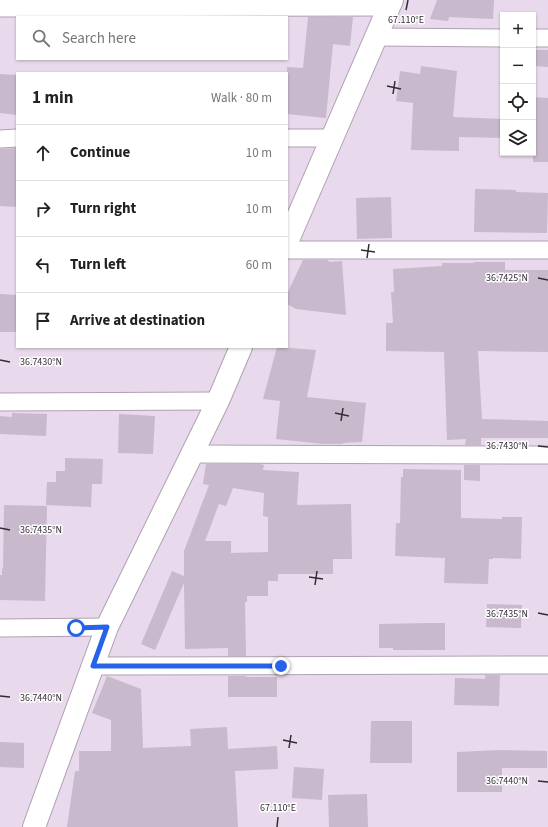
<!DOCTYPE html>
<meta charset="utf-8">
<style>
:root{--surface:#fff;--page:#f6f6f6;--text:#222;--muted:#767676;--line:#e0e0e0}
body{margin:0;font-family:"Source Sans 3",sans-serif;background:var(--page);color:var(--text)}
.controls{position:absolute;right:12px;top:12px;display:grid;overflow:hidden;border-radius:0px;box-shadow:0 1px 3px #0004}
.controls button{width:36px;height:36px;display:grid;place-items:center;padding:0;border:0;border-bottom:1px solid var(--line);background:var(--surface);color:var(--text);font:20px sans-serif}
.stop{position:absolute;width:12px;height:12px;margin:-9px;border:3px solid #2563eb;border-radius:50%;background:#fff}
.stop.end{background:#2563eb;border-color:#fff;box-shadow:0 1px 4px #0008}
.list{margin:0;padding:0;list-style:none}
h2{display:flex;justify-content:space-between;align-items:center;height:52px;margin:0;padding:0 16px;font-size:17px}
h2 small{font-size:13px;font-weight:400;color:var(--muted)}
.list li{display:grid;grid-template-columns:26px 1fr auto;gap:12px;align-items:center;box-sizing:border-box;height:56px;padding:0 16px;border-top:1px solid var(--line)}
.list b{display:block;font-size:15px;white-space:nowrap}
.list em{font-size:13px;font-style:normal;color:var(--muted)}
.icon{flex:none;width:22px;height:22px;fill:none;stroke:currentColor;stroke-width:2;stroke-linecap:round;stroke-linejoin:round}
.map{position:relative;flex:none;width:548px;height:827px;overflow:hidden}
.search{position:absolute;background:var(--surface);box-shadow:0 1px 3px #0004;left:16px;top:16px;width:272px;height:44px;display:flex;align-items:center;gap:10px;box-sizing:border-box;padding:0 14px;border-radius:0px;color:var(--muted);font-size:15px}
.panel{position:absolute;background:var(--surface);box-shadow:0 1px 3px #0004;left:16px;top:72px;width:272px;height:276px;border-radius:0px}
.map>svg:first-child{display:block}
.building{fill:#c9b9cc;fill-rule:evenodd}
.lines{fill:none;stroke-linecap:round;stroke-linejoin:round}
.street-casing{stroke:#b0a0b2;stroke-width:19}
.secondary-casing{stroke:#b0a0b2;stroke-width:24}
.street{stroke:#fff;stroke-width:17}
.secondary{stroke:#fff;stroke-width:22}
.route{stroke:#2563eb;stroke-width:5}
.ticks{fill:none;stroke:#322c33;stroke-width:1.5}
.ticks-label{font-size:10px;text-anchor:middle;fill:#322c33;stroke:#fff;stroke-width:3;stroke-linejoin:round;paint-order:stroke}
</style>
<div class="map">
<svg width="548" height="827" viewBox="0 0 548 827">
<rect width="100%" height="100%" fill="#e9d9ec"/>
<g class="building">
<path d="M437,0H494L493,19L449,17L448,21L430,19Z"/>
<path d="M308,17H353L350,46L333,44L326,118L287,114V67L303,68Z"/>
<path d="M533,50H548V67L533,66Z"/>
<path d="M421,66L457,71L453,117L503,119V138L459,137V151L411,150L413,103L396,101L400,71L420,74Z"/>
<path d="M0,74L17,75V115L0,113Z"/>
<path d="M533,97L548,98V162H533Z"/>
<path d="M17,148V207L0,206V149Z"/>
<path d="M475,189L516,190V192L548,193L547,233L474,232Z"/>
<path d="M391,197L392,238L357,239L356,198Z"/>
<path d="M303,260H327L330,262L342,261L346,315L296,309L287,304V294Z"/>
<path d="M474,262H505V270H548V352L478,351L482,419L548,421V438H481V445H465L466,439L447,440L444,352L386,351V323H393L391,292H394L393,269L442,266V263H474Z"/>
<path d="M0,294L17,295V332H0Z"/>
<path d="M277,347L316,350L307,397L366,403L362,442L343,443V444H323L276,439L280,401L263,399Z"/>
<path d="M12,413L47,414L46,436L0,434V416L12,417Z"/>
<path d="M119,414L155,416L153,454L118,453Z"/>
<path d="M65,458L103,459L102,484H92L91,507L46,505L47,482H56V471H65Z"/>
<path d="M206,464H260L264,465L263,470L299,472L297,505L351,504L352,559H333V574H278V581H268V596H247V602H245L246,656H228V648L185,649L184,583L155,650L141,644L172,571L184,576V551L209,485L203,484ZM233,488L264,493L263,516L268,517V552L231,553V541H205L219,504L226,506Z"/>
<path d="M464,465H480V481L464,480Z"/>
<path d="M403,469L461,470V518L502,519V517H522L521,559L493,558V559H489L488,584L444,583L445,558L395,556L396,523H400L401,477H403Z"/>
<path d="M4,505L47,506L45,601L0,600V575H2V568L3,569Z"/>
<path d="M487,604L522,605L521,628L486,627Z"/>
<path d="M428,623H445V650H393V648H379V624Z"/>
<path d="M485,675H500L499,706L454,705L455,678L485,679Z"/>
<path d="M107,676L141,689L143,748L191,746L190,729L227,727L228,749L277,746L278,769L235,771L238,827H67L75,771H79V751H111V720L92,713Z"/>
<path d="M228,676H246V677H277V697H228Z"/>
<path d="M371,721H412V763H370Z"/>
<path d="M0,742L24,743V768L0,767Z"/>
<path d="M500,750L547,751V768H502V792H457V752Z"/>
<path d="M294,767L324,769L322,800L292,798Z"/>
<path d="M367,794L368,827H329L328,795Z"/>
</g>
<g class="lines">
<defs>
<g id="street">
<path d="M0,8L389,7"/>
<path d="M376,37L503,38"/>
<path d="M533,38H548"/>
<path d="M287,138H333"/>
<path d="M0,139L17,138"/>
<path d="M287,250H548"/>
<path d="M0,402L218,401"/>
<path d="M192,454L548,455"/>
<path d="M0,628L107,627"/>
<path d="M93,666L548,665"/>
</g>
<g id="secondary">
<path d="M287,242L392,0"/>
<path d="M34,827L107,627L218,401L241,347"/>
</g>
</defs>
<use href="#street" class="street-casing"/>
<use href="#secondary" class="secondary-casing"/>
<use href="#street" class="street"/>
<use href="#secondary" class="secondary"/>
</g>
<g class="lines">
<path class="route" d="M76,628L107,627L93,666H281"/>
</g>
<path class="ticks" d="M406,10L408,0M387,86L401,89M393,94L395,81M361,250L375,252M367,258L369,244M538,278L548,280M0,360L10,362M335,413L349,416M341,421L343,408M538,446L548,447M0,528L10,530M309,577L323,579M315,585L317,571M538,613L548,615M0,696L10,697M283,740L297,743M289,748L291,735M538,781L548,782M277,827L278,817"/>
<g class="ticks-label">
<text x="406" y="23">67.110°E</text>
<text x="507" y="281">36.7425°N</text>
<text x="41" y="365">36.7430°N</text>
<text x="507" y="449">36.7430°N</text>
<text x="41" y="533">36.7435°N</text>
<text x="507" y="617">36.7435°N</text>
<text x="41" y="701">36.7440°N</text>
<text x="507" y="784">36.7440°N</text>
<text x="278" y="811">67.110°E</text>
</g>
</svg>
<div class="controls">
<button>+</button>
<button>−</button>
<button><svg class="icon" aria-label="locate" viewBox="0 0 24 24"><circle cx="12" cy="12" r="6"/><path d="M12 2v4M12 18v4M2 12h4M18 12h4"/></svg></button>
<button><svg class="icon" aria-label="layers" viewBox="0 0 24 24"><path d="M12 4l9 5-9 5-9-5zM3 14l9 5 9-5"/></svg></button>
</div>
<div class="stop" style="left:76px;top:628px"></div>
<div class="stop end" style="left:281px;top:666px"></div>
<div class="search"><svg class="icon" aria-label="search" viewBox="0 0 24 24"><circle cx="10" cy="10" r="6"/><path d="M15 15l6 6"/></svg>Search here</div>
<section class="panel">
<h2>1 min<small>Walk · 80 m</small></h2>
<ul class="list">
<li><svg class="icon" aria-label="ahead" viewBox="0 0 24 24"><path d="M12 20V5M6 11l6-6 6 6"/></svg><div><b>Continue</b></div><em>10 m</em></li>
<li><svg class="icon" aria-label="right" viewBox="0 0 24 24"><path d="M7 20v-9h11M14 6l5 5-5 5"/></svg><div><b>Turn right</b></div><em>10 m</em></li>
<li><svg class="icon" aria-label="left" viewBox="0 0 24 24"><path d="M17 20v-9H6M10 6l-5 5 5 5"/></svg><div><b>Turn left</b></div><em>60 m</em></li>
<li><svg class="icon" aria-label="arrive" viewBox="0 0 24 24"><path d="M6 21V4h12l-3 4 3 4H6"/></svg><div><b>Arrive at destination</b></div></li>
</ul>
</section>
</div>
